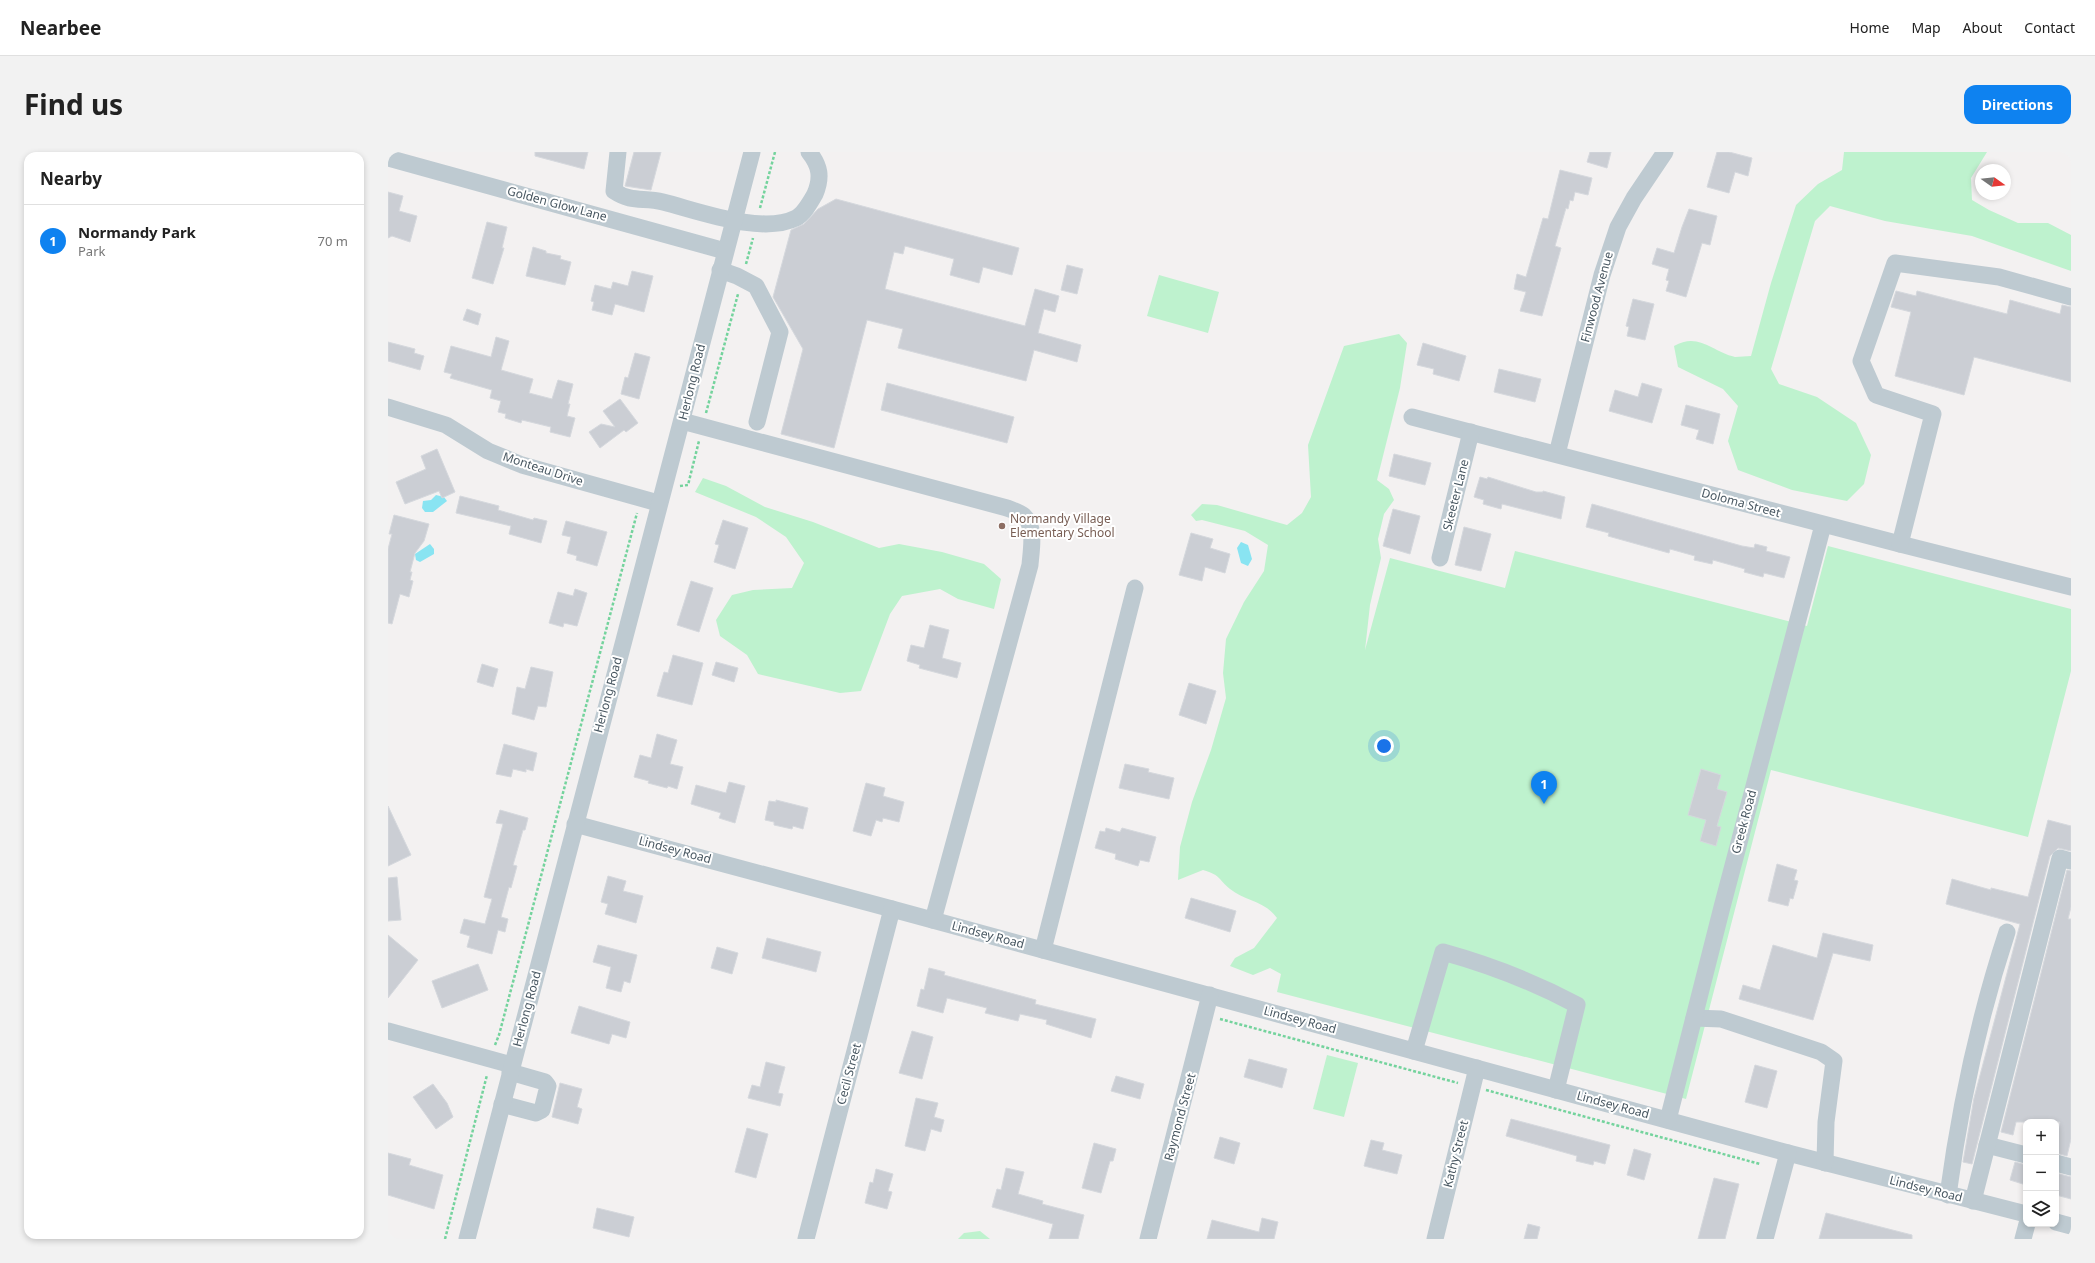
<!DOCTYPE html>
<meta charset="utf-8">
<style>
:root{--surface:#fff;--page:#f2f2f2;--text:#222;--muted:#767676;--line:#e0e0e0;--accent:#0e82f0}
body{margin:0;font-family:"Noto Sans",sans-serif;background:var(--page);color:var(--text)}
.controls{position:absolute;right:12px;bottom:12px;display:grid;overflow:hidden;border-radius:8px;box-shadow:0 2px 6px #0003}
.controls button{width:36px;height:36px;display:grid;place-items:center;padding:0;border:0;border-bottom:1px solid var(--line);background:var(--surface);color:var(--text);font:20px sans-serif}
.compass{position:absolute;left:1587px;top:12px;width:36px;height:36px;border-radius:50%;background:var(--surface);box-shadow:0 2px 6px #0003;rotate:105deg}
.you{position:absolute;left:996px;top:594px;width:14px;height:14px;margin:-10px;border:3px solid #fff;border-radius:50%;background:#1a73e8;box-shadow:0 0 0 6px #1a73e833}
.badge{display:grid;place-items:center;width:26px;height:26px;border-radius:50%;background:var(--accent);color:#fff;font-size:13px;font-weight:700}
.pin{position:absolute;translate:-50% -33px;filter:drop-shadow(0 1px 2px #0008)}
.pin::after{content:'';position:absolute;top:21px;width:14px;height:12px;background:inherit;clip-path:polygon(0 0,100% 0,50% 100%)}
.list{margin:0;padding:0;list-style:none}
h2{display:flex;justify-content:space-between;align-items:center;height:52px;margin:0;padding:0 16px;font-size:17px}
h2 small{font-size:13px;font-weight:400;color:var(--muted)}
.list li{display:grid;grid-template-columns:26px 1fr auto;gap:12px;align-items:center;box-sizing:border-box;height:72px;padding:0 16px;border-top:1px solid var(--line)}
.list b{display:block;font-size:15px;white-space:nowrap}
.list p{margin:0;font-size:13px;white-space:nowrap;color:var(--muted)}
.list em{font-size:13px;font-style:normal;color:var(--muted)}
.icon{flex:none;width:22px;height:22px;fill:none;stroke:currentColor;stroke-width:2;stroke-linecap:round;stroke-linejoin:round}
.map{position:relative;flex:none;width:1683px;height:1087px;overflow:hidden;border-radius:12px}
header{display:flex;align-items:center;gap:24px;box-sizing:border-box;height:56px;padding:0 20px;background:var(--surface);border-bottom:1px solid var(--line)}
header strong{font-size:19px}
nav{display:flex;gap:22px;margin-inline-start:auto;font-size:14px}
.intro{display:flex;align-items:center;justify-content:space-between;box-sizing:border-box;height:96px;padding:0 24px}
h1{margin:0;font-size:28px}
.button{padding:10px 18px;border-radius:12px;background:var(--accent);color:#fff;font-size:14px;font-weight:700}
main{display:flex;gap:24px;padding:0 24px}
aside{flex:1;background:var(--surface);border-radius:12px;box-shadow:0 2px 6px #0003}
.map>svg:first-child{display:block}
.green{fill:#bef2ce}
.water{fill:#89e4f2}
.building{fill:#cbced4;stroke:#d5d8dd}
.lines{fill:none;stroke-linecap:round;stroke-linejoin:round}
.path{stroke:#74d39d;stroke-width:2.5;stroke-dasharray:3 2;stroke-linecap:butt}
.minor{stroke:#becad1;stroke-width:17}
.education-dot{fill:#8d6e63;stroke:#fff;stroke-width:1.5}
.labels{text-anchor:middle;stroke-width:4;stroke-linejoin:round;paint-order:stroke}
.street-label{font-size:12px;fill:#475660;stroke:#fff}
.education-label{font-size:12px;fill:#785e54;stroke:#fff;text-anchor:start}
</style>
<header>
<strong>Nearbee</strong>
<nav><a>Home</a><a>Map</a><a>About</a><a>Contact</a></nav>
</header>
<div class="intro"><h1>Find us</h1><a class="button">Directions</a></div>
<main>
<aside>
<h2>Nearby<small></small></h2>
<ul class="list">
<li><span class="badge">1</span><div><b>Normandy Park</b><p>Park</p></div><em>70 m</em></li>
</ul>
</aside>
<div class="map">
<svg width="1683" height="1087" viewBox="0 0 1683 1087">
<rect width="100%" height="100%" fill="#f3f1f1"/>
<g class="green">
<path d="M1456,0H1599L1583,26L1584,48L1601,58L1630,71H1660L1683,83V119L1584,84L1497,69L1442,54L1427,69L1383,217L1391,232L1429,245L1468,271L1483,303L1476,332L1459,349L1404,338L1350,318L1340,289L1350,254L1335,237L1290,215L1286,194C1311,180 1324,200 1347,205C1352,205 1358,204 1363,204L1383,131L1408,53L1430,32L1454,18Z"/>
<path d="M771,123L831,140L820,181L759,164Z"/>
<path d="M1011,182L1019,191L1012,236L989,328L1001,337L1006,348L996,362L990,387L993,406L982,453L977,498L1002,406L1117,436L1127,399L1419,474L1440,394L1683,457V519L1640,685L1383,618L1298,947L889,840L893,822L882,816L865,823L842,814L847,806L866,796L889,766C877,749 857,749 842,737C829,726 834,724 815,718L790,728L792,695L804,650L823,598L838,546L835,521L838,487L856,450L876,419L880,393L857,379L814,368L808,369L803,363L814,352L829,353L899,373L914,361L923,345L920,293L956,194Z"/>
<path d="M315,326L338,334L377,355L425,370L491,396L511,392L554,400L596,412L613,427L606,457L570,447L552,437L514,444L502,462L473,539L452,541L370,522L359,503L332,484L328,468L344,443L365,438L404,436L416,411L398,385L368,365L307,340Z"/>
<path d="M939,903L970,911L956,965L925,957Z"/>
<path d="M592,1079L602,1087H570L576,1081Z"/>
</g>
<g class="water">
<path d="M48,343L56,345L59,349L45,360H37L34,356L35,349L43,348Z"/>
<path d="M853,390L860,393L864,407L860,414L853,411L849,396Z"/>
<path d="M42,392L46,397V402L32,410L28,408L27,402Z"/>
</g>
<g class="building">
<path d="M147,0H200L196,17L147,4Z"/>
<path d="M246,0H273L263,38L237,34Z"/>
<path d="M1202,0H1223L1219,16L1199,10Z"/>
<path d="M1329,0H1341L1364,6L1360,24L1347,20L1341,41L1319,35Z"/>
<path d="M1172,18L1204,26L1200,43L1187,40L1185,49L1182,48L1180,57L1178,56L1167,94L1173,96L1154,164L1132,159L1138,140L1126,137L1129,122L1138,125L1155,66L1160,67Z"/>
<path d="M0,40L15,44L11,59L29,64L22,90L4,84L0,86Z"/>
<path d="M448,47L631,96L624,123L595,115L591,131L562,123L566,107L517,94L515,102L506,100L497,137L637,174L647,137L671,144L667,160L656,157L650,181L693,193L689,210L646,198L638,229L510,196L515,177L479,168L446,296L393,282L415,197L385,145L403,78L416,72L430,57Z"/>
<path d="M1301,57L1329,64L1322,93L1314,91L1298,145L1278,139L1281,129L1278,128L1281,117L1264,112L1269,96L1286,101L1294,75Z"/>
<path d="M99,70L119,75L114,96H116L105,132L84,126Z"/>
<path d="M145,95L158,99V101L173,104L172,107L183,110L177,133L138,124Z"/>
<path d="M679,113L695,117L689,142L673,138Z"/>
<path d="M244,119L265,124L256,160L227,152L224,163L204,158L206,150L203,149L207,133L223,137L225,130L240,134Z"/>
<path d="M1508,139L1528,144L1529,139L1619,162L1622,148L1672,162L1674,153L1683,155V230L1586,205L1576,243L1507,224L1523,160L1503,155Z"/>
<path d="M1245,147L1266,152L1257,188L1239,184L1241,175L1238,174Z"/>
<path d="M79,157L93,162L90,173L75,168Z"/>
<path d="M108,185L121,189L113,218L145,227L141,241L164,247L170,228L185,232L180,252H182L179,264L187,266L182,285L162,280L163,275L134,268L133,271L117,266L118,262L110,260L113,249L102,246L104,238L62,226L64,222L56,220L63,194L103,205Z"/>
<path d="M0,190L27,197L26,201L36,204L32,218L0,209Z"/>
<path d="M1035,191L1078,204L1071,229L1045,222L1046,217L1029,213Z"/>
<path d="M247,201L262,205L251,247L233,242L237,225L240,226Z"/>
<path d="M1111,217L1153,227L1147,250L1106,240Z"/>
<path d="M499,231L626,265L619,291L493,258Z"/>
<path d="M1254,231L1274,237L1264,271L1221,259L1227,238L1250,245Z"/>
<path d="M232,247L250,271L238,280L236,278L212,296L201,280L213,272L227,275L215,259Z"/>
<path d="M1298,253L1332,262L1325,292L1308,287L1311,278L1293,273Z"/>
<path d="M49,297L67,340L54,346L51,339L17,352L8,330L38,317L33,304Z"/>
<path d="M1006,302L1043,311L1037,333L1001,324Z"/>
<path d="M1092,325L1099,327L1100,325L1148,340H1155V339L1177,345L1173,367L1114,352L1113,357L1095,352L1096,348L1086,345Z"/>
<path d="M72,344L111,354L110,358L145,368L146,366L159,369L153,391L121,382L123,374L68,361Z"/>
<path d="M1204,352L1354,394L1366,396L1367,392L1379,395L1378,399L1402,405L1396,426L1376,421L1375,425L1356,420L1357,417L1325,408L1324,412L1306,408L1307,404L1282,397L1281,401L1220,384L1221,381L1198,375Z"/>
<path d="M1005,357L1032,364L1022,402L995,394Z"/>
<path d="M6,363L41,372L36,389L27,401L22,420H24L22,428L25,429L21,445L12,442L4,472L0,471V397L4,382H1Z"/>
<path d="M335,368L360,376L347,417L326,410L331,393L327,392Z"/>
<path d="M178,369L219,380L209,414L188,408L189,404L179,401L183,385L174,383Z"/>
<path d="M1076,375L1103,382L1093,419L1067,413Z"/>
<path d="M803,381L825,387L822,396L842,402L837,421L817,415L814,429L791,423Z"/>
<path d="M303,429L325,436L311,480L289,473Z"/>
<path d="M187,437L199,441L189,474L176,471L175,475L161,471L170,440L185,444Z"/>
<path d="M542,473L561,478L554,506L573,511L569,526L531,516L532,513L519,509L523,493L536,496Z"/>
<path d="M285,503L315,511L304,553L269,544L276,520L280,521Z"/>
<path d="M328,510L350,516L346,530L324,523Z"/>
<path d="M94,512L110,517L105,535L89,530Z"/>
<path d="M143,515L165,520L158,555L150,554L146,568L124,562L129,535L137,537Z"/>
<path d="M801,531L828,539L818,572L791,563Z"/>
<path d="M269,582L289,588L282,612L295,615L289,637L280,634L279,636L260,631L261,629L246,625L252,603L263,606Z"/>
<path d="M116,592L149,601L145,619L138,617V620L125,617L123,625L108,622Z"/>
<path d="M737,612L761,617L760,620L786,626L781,647L731,636Z"/>
<path d="M1313,617L1333,623L1329,637L1339,640L1329,674L1333,675L1328,694L1312,689L1318,668L1300,663Z"/>
<path d="M341,630L357,634L347,671L331,666L333,661L303,652L308,633L338,641Z"/>
<path d="M478,631L497,636L495,644L516,650L511,670L495,666L494,670L488,668L483,684L465,679Z"/>
<path d="M388,648L420,656L415,677L405,674L404,677L386,673V670L377,668L381,649L388,650Z"/>
<path d="M0,654L23,703L0,714Z"/>
<path d="M112,658L140,666L137,678H135L125,713L129,714L123,736L121,735L113,765L120,767L117,780L110,778L104,802L79,795L82,784L72,781L76,767L97,772L104,747L96,745L115,672L108,671Z"/>
<path d="M1660,668L1683,674V699L1670,696L1662,704L1584,1012L1575,1010L1586,946L1632,772L1558,752L1564,727L1603,738V736L1640,745Z"/>
<path d="M718,676L732,680L734,676L768,685L761,710L752,708L750,714L727,707L728,702L707,696L712,679L717,680Z"/>
<path d="M1389,712L1409,718L1406,728L1410,729L1405,747L1402,746L1400,754L1380,749Z"/>
<path d="M1679,718L1683,719V755L1680,767H1683V987L1679,1004L1668,1001V987L1672,970H1628L1625,983L1613,980Z"/>
<path d="M220,724L238,729L235,739L255,744L248,771L217,762L220,752L213,750Z"/>
<path d="M9,725L13,768L0,769V726Z"/>
<path d="M803,746L848,759L842,780L797,766Z"/>
<path d="M1435,781L1485,793L1482,809L1445,801L1425,868L1351,847L1355,833L1372,838L1385,793L1429,806Z"/>
<path d="M0,783L30,808L0,846Z"/>
<path d="M379,786L433,800L428,820L374,806Z"/>
<path d="M210,793L249,803L242,831L236,829L233,840L218,836L223,815L205,810Z"/>
<path d="M329,795L350,801L344,822L323,816Z"/>
<path d="M90,812L100,838L54,856L44,829Z"/>
<path d="M541,816L557,820L556,823L648,848L647,852L708,867L703,886L658,872L659,868L632,862L630,869L597,861L599,856L559,846L555,861L529,854L533,837L536,838Z"/>
<path d="M191,854L242,870L238,886L224,882L221,892L183,881Z"/>
<path d="M524,879L545,885L534,927L511,921Z"/>
<path d="M861,907L899,917L894,936L856,925Z"/>
<path d="M378,910L397,915L390,941L395,942L392,954L360,946L364,933L372,935Z"/>
<path d="M1367,913L1389,919L1379,956L1357,950Z"/>
<path d="M728,924L756,932L752,947L723,939Z"/>
<path d="M172,931L194,937L189,955L194,957L190,972L164,965Z"/>
<path d="M45,932L59,951L65,965L48,977L25,945Z"/>
<path d="M528,946L550,951L546,965L556,968L553,980L543,977L537,999L517,994Z"/>
<path d="M1123,967L1222,993L1217,1012L1206,1009L1205,1013L1188,1009L1189,1004L1118,984Z"/>
<path d="M359,976L380,982L368,1026L347,1020Z"/>
<path d="M832,985L852,991L846,1012L826,1006Z"/>
<path d="M983,988L996,991L994,998L1014,1003L1009,1022L976,1014Z"/>
<path d="M706,991L728,997L725,1009H722L713,1041L694,1036Z"/>
<path d="M1246,997L1263,1002L1256,1028L1239,1023Z"/>
<path d="M0,1001L23,1007L21,1013L55,1023L46,1057L0,1043Z"/>
<path d="M1627,1010L1638,1013V1033L1622,1028Z"/>
<path d="M618,1016L636,1020L630,1042L655,1049L654,1052L696,1063L690,1087H661L665,1072L604,1055L609,1037L613,1038Z"/>
<path d="M488,1017L505,1022L500,1039L504,1040L499,1057L477,1051L482,1030L485,1031Z"/>
<path d="M1668,1021L1683,1025V1047L1668,1043Z"/>
<path d="M1326,1026L1351,1032L1337,1087H1310Z"/>
<path d="M209,1056L246,1065L241,1085L205,1076Z"/>
<path d="M1438,1061L1524,1083V1087H1431Z"/>
<path d="M874,1066L890,1070L886,1087H819L824,1068L871,1080Z"/>
<path d="M1140,1072L1152,1075L1149,1087H1136Z"/>
</g>
<g class="lines">
<g class="path">
<path d="M372,56L387,0"/>
<path d="M358,112L365,86"/>
<path d="M318,261L350,142"/>
<path d="M292,334L300,333L311,289"/>
<path d="M832,867L1070,931"/>
<path d="M107,893L111,883L249,361"/>
<path d="M1098,938L1372,1012"/>
<path d="M57,1087L99,923"/>
</g>
<g class="minor">
<path d="M230,0L226,39C244,51 255,45 275,50C311,59 374,83 408,66C416,62 423,49 427,42C434,25 432,14 421,0"/>
<path d="M0,6L337,99"/>
<path d="M332,118L349,124L368,134L392,180L369,270"/>
<path d="M0,255L58,273L100,299L134,313L270,351"/>
<path d="M1024,265L1512,392L1683,435"/>
<path d="M294,269L619,356C624,358 631,360 636,364C648,375 643,399 642,413L545,768"/>
<path d="M1169,302L1214,123L1230,75L1246,46L1277,0"/>
<path d="M1512,392L1545,262L1488,243L1473,209L1507,111L1611,125L1683,145"/>
<path d="M1052,406L1083,280"/>
<path d="M187,672L504,757L1400,1001L1638,1062"/>
<path d="M655,798L747,436"/>
<path d="M1306,866L1333,867L1433,900L1446,909L1438,970L1437,1011"/>
<path d="M0,879L124,913"/>
<path d="M1026,899L1055,800C1102,813 1146,830 1189,853L1168,938"/>
<path d="M114,952L148,961L154,958L160,934L157,930L122,920"/>
<path d="M1280,968L1334,755L1435,373"/>
<path d="M1599,993L1638,1003"/>
<path d="M1668,1011L1683,1015"/>
<path d="M1560,1043C1572,954 1591,865 1619,780"/>
<path d="M1585,1049L1672,706L1683,709"/>
<path d="M1668,1070L1683,1074"/>
<path d="M79,1087L364,0"/>
<path d="M418,1087L504,757"/>
<path d="M760,1087L822,843"/>
<path d="M1047,1087L1089,916"/>
<path d="M1377,1087L1400,1001"/>
<path d="M1635,1087L1639,1072"/>
</g>
</g>
<circle class="education-dot" cx="614" cy="374" r="4"/>
<g class="labels">
<g class="street-label">
<text transform="translate(169 52) rotate(15)" y="4">Golden Glow Lane</text>
<text transform="translate(1209 145) rotate(-75)" y="4">Finwood Avenue</text>
<text transform="translate(304 230) rotate(-76)" y="4">Herlong Road</text>
<text transform="translate(155 317) rotate(18)" y="4">Monteau Drive</text>
<text transform="translate(1068 343) rotate(-76)" y="4">Skeeter Lane</text>
<text transform="translate(1353 351) rotate(15)" y="4">Doloma Street</text>
<text transform="translate(220 543) rotate(-75)" y="4">Herlong Road</text>
<text transform="translate(1356 670) rotate(-75)" y="4">Greek Road</text>
<text transform="translate(287 698) rotate(15)" y="4">Lindsey Road</text>
<text transform="translate(600 783) rotate(15)" y="4">Lindsey Road</text>
<text transform="translate(139 857) rotate(-75)" y="4">Herlong Road</text>
<text transform="translate(912 868) rotate(15)" y="4">Lindsey Road</text>
<text transform="translate(461 922) rotate(-75)" y="4">Cecil Street</text>
<text transform="translate(1225 953) rotate(15)" y="4">Lindsey Road</text>
<text transform="translate(792 965) rotate(-75)" y="4">Raymond Street</text>
<text transform="translate(1068 1002) rotate(-76)" y="4">Kathy Street</text>
<text transform="translate(1538 1037) rotate(14)" y="4">Lindsey Road</text>
</g>
<g class="education-label">
<text x="622" y="371">Normandy Village<tspan x="622" dy="14">Elementary School</tspan></text>
</g>
</g>
</svg>
<div class="controls">
<button>+</button>
<button>−</button>
<button><svg class="icon" aria-label="layers" viewBox="0 0 24 24"><path d="M12 4l9 5-9 5-9-5zM3 14l9 5 9-5"/></svg></button>
</div>
<svg class="compass" viewBox="-18 -18 36 36"><path d="M0-13l5 13h-10z" fill="#e53935"/><path d="M0 13l5-13h-10z" fill="#767676"/></svg>
<div class="you"></div>
<div class="pin badge" style="left:1156px;top:652px">1</div>
</div>
</main>
